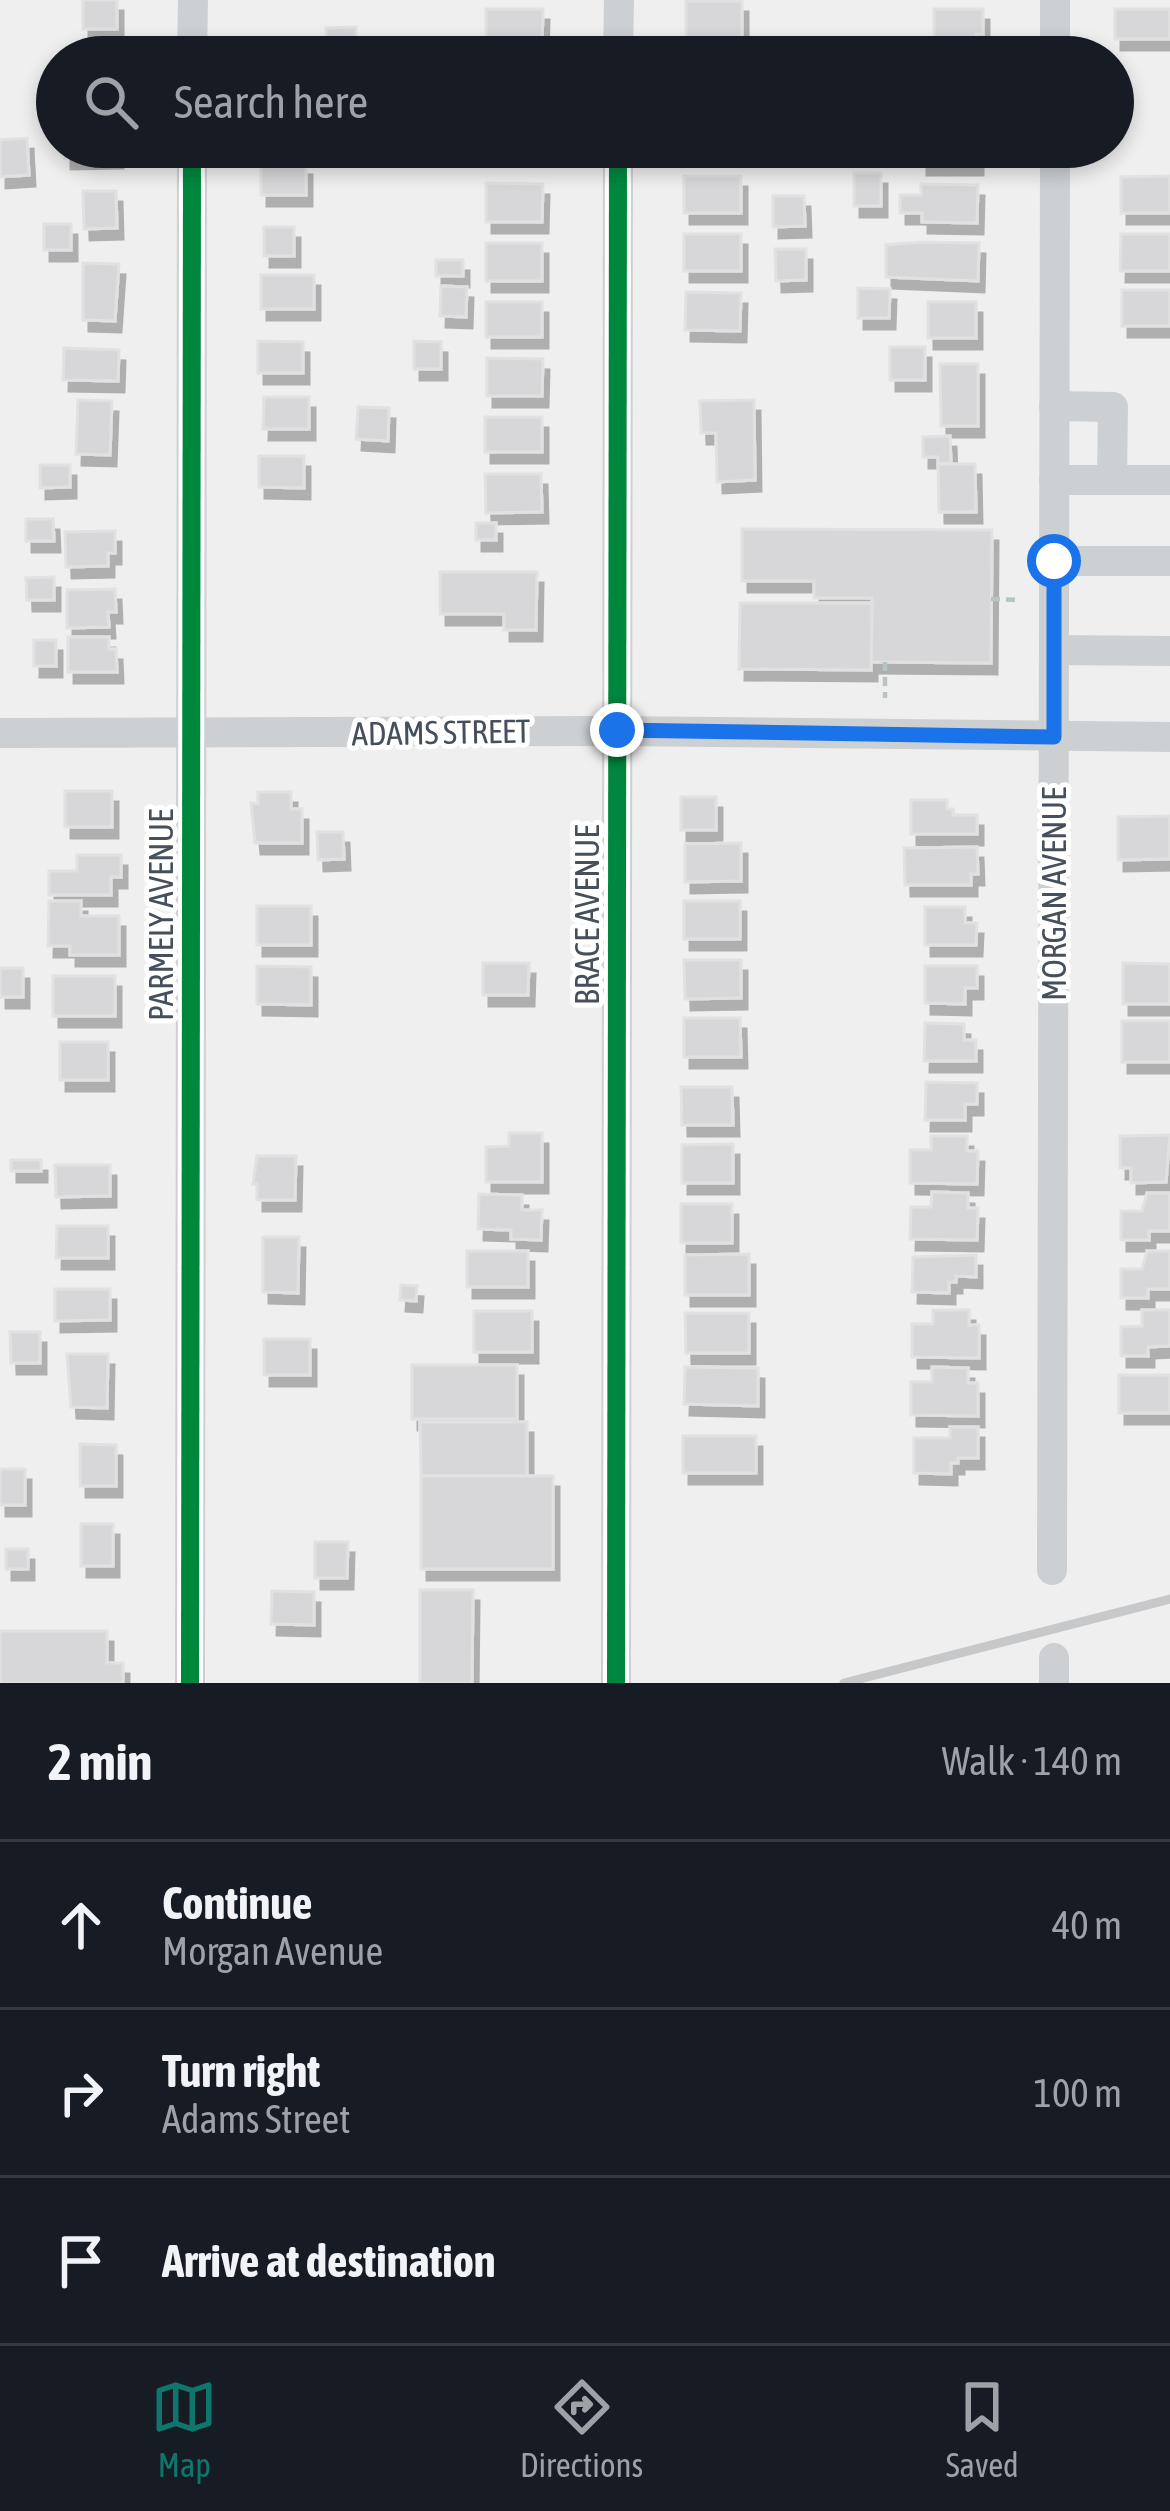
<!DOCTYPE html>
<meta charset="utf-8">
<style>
:root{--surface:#171b24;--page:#242831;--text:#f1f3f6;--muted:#9ea1a6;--line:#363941;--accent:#0f766e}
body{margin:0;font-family:"Asap Condensed",sans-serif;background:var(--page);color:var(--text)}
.stop{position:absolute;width:36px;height:36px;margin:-27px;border:9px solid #1a73e8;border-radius:50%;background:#fff}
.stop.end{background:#1a73e8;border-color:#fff;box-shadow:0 3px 12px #0008}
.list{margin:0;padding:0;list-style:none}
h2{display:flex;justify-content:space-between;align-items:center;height:156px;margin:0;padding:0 48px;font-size:51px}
h2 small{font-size:39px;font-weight:400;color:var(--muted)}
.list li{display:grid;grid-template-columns:78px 1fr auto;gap:36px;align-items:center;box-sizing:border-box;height:168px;padding:0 48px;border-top:3px solid var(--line)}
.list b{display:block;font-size:45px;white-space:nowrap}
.list p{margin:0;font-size:39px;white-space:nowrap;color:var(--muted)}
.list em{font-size:39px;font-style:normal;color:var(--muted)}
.icon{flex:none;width:66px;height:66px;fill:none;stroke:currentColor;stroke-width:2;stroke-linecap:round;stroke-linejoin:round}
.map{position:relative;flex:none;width:1170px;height:1683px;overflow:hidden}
.search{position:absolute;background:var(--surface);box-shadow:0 6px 18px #0003;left:36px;right:36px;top:36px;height:132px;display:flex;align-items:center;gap:30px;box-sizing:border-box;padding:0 42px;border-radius:66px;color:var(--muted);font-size:45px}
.sheet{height:660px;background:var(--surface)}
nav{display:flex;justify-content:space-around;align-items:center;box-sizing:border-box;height:168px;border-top:3px solid var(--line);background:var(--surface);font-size:33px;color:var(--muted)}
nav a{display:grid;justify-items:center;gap:6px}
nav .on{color:var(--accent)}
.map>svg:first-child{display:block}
.building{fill:#d7d7d9;stroke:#e1e1e2;stroke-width:3;filter:url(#shadow)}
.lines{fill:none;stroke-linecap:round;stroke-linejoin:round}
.path{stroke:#b8c4c3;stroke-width:4.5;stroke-dasharray:9 6;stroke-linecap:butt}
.minor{stroke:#cdd0d3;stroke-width:30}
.rail{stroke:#c6c8ca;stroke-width:9}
.cycleway-casing{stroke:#fff;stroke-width:26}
.cycleway{stroke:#00873e;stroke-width:18}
.route{stroke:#1a73e8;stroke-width:15}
.labels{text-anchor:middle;stroke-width:10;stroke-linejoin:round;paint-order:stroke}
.street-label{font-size:33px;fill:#464f5c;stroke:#fff}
</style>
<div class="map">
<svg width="1170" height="1683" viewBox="0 0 1170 1683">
<defs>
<filter id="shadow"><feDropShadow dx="6" dy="11" stdDeviation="0" flood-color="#0004"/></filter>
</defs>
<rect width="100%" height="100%" fill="#f0efef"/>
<g class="building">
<rect x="83" y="0" width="34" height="29"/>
<rect x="686" y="1" width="56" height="37"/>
<path d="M486,9H543L542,46H486Z"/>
<path d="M934,9H983V34H976V46H934Z"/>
<rect x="1115" y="9" width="55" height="30"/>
<path d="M356,27V55H326V28Z"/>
<rect x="83" y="44" width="34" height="13"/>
<rect x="262" y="44" width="45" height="13"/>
<path d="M27,138L29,175L0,177V140Z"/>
<path d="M65,147H117V157L65,158Z"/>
<rect x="685" y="147" width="56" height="8"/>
<rect x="921" y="147" width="56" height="17"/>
<path d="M261,163L306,164V195H261Z"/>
<rect x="854" y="173" width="27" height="33"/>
<rect x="684" y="176" width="57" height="37"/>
<path d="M1170,176V213H1121V177Z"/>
<path d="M486,183L543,184L542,222H486Z"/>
<path d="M921,184L978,185L977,223L922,222V213H900V195H921Z"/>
<path d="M83,191H116L117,228L84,229Z"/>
<path d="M773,196H804L805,226L773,227Z"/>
<rect x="44" y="224" width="27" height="26"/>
<rect x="264" y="227" width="30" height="29"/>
<rect x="684" y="234" width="57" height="37"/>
<path d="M1121,234H1170V271H1120Z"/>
<path d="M921,242L979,243L978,281L886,277V245Z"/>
<rect x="486" y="243" width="56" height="38"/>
<path d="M775,249H806V280L776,281Z"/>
<rect x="436" y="260" width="27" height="16"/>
<path d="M83,263L119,264L115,321L83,320Z"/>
<rect x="261" y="275" width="53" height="34"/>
<path d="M441,286L467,287L466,317L440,316Z"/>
<path d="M858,288L890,289L889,318H858Z"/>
<rect x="1122" y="290" width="48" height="36"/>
<path d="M686,292L741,293L740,331L685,330Z"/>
<rect x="486" y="302" width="56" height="35"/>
<rect x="928" y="302" width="48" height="36"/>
<path d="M258,341L303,342V373H258Z"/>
<path d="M414,341L441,342V369H414Z"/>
<rect x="890" y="347" width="35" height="33"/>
<path d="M64,348L119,350L118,381L63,380Z"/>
<path d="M487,358L543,359L542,396H487Z"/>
<path d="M940,364H978V426H941Z"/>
<path d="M264,397H309V429H263Z"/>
<path d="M78,400L112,401L110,455L76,454Z"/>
<path d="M754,400L755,480L717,482L716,433H701L700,401Z"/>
<path d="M358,407L389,408L388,441L356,439Z"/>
<rect x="485" y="417" width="57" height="35"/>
<path d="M950,436L951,464H938V457H923V437Z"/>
<path d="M259,456H304V488L259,487Z"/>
<path d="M938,464H975L976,512H939Z"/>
<path d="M40,465H70V487L40,488Z"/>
<path d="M485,474H541L542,512L486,513Z"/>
<path d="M26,519H53L54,541H26Z"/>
<rect x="476" y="523" width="20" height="17"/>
<path d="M742,529L992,530L991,663L871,662L872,598H814V581H742Z"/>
<path d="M115,531V553H108V566L66,567L65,532Z"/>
<path d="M440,572H537L536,630H504V614H440Z"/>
<path d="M54,577V600H27L26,578Z"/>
<path d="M115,589L116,612H108L109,627L67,628V590Z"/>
<path d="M740,603H872L871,670L739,669Z"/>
<path d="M68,637H109V649H116L117,672H68Z"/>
<rect x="34" y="640" width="22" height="26"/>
<rect x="65" y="791" width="47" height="36"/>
<path d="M258,792H291V809H302V843H255L251,803L258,804Z"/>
<rect x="681" y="797" width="35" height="33"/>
<path d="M911,800H947V809H953V815H977V834H911Z"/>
<path d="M1170,816V859L1118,860V817Z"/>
<path d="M317,832H343L344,859L318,860Z"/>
<path d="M741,843V881L685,882V844Z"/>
<path d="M977,847L978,874H971V885H905L904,848Z"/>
<path d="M77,855H121V877H111V895H49V871H77Z"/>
<path d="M49,901H81V916H119V955H70V946H48Z"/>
<rect x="684" y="901" width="56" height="38"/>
<rect x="257" y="906" width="54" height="39"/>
<path d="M925,907H965V923H977L976,945H925Z"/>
<path d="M684,960H741V998L685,999Z"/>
<path d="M483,963H529L528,995H483Z"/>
<path d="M1123,963L1170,964V1004H1123Z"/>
<path d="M257,966L311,967V1005L257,1004Z"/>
<path d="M925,966H977V988H965V1004L925,1003Z"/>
<rect x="0" y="968" width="23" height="29"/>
<rect x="53" y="976" width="62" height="40"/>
<path d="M684,1018H740L741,1057H684Z"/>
<rect x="1122" y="1021" width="48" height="41"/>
<path d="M925,1023L964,1024V1040H976V1061H924Z"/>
<rect x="60" y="1042" width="48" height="38"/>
<path d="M926,1082L977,1083V1104H965V1120H925Z"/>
<path d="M681,1087H732L733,1125H682Z"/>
<path d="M509,1133H542V1182H486V1147L509,1146Z"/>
<path d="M1170,1135L1166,1182L1131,1183V1168H1120V1136Z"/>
<path d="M931,1136H967V1151H978L977,1184L910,1183V1150H931Z"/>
<path d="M733,1144V1183H682V1145Z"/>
<path d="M257,1156H296L295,1200H257V1184H253Z"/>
<rect x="11" y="1160" width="30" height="11"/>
<path d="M55,1165H110V1196L56,1197Z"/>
<path d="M932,1192L968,1193V1208H978L977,1240L910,1239L911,1207H931Z"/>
<path d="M1147,1193H1170V1231H1149V1240H1121V1211H1142Z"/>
<path d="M479,1194L522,1195V1210H542L541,1240L511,1239V1230L478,1229Z"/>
<rect x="681" y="1204" width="51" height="39"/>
<path d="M57,1226H108V1258H56Z"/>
<path d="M263,1237H299L298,1293L263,1292Z"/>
<rect x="467" y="1251" width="61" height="36"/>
<path d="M1147,1251H1170V1289H1148V1298H1121V1269H1142Z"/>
<path d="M749,1254V1295H685V1255Z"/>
<path d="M976,1255V1277L956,1276V1282H949V1293L912,1292L913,1257Z"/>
<path d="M401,1285L417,1286L416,1301L400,1300Z"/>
<path d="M55,1289H110V1320L55,1321Z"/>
<path d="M933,1310H969V1325H979V1358L912,1357V1324H933Z"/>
<path d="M1142,1310H1170V1346L1148,1347V1356H1121V1327L1142,1326Z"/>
<rect x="474" y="1311" width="58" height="41"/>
<path d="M685,1313H749V1353H686Z"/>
<path d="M10,1332H40V1363H11Z"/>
<rect x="264" y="1339" width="46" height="36"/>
<path d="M67,1354H108L107,1408L71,1407Z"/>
<rect x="412" y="1365" width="105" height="54"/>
<path d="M685,1367L758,1368V1406L684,1404Z"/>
<path d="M932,1367L968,1368V1383H978V1416L911,1415V1382H932Z"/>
<rect x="1119" y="1375" width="51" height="38"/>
<path d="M420,1422H527V1476H421Z"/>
<path d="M950,1427H978V1458H958V1463H951V1474L914,1473V1438H950Z"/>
<rect x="683" y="1436" width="73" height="37"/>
<path d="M80,1444L116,1445V1486H80Z"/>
<rect x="0" y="1469" width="25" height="36"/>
<rect x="421" y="1476" width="132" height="93"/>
<rect x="81" y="1524" width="32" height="42"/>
<path d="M315,1542H348L347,1578H315Z"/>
<rect x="6" y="1549" width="22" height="20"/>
<path d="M420,1590H473L472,1683H420Z"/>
<path d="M272,1591L314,1592V1625L271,1624Z"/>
<path d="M0,1631H107V1663H123V1683H0Z"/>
</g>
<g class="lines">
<g class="path">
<path d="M991,599L1019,600"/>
<path d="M885,662V698"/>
</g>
<g class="minor">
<path d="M192,57L193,0"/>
<path d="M618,57L619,0"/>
<path d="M1055,57V0"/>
<path d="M1054,406L1113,407L1112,480"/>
<path d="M1054,480H1170"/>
<path d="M1054,561H1170"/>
<path d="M1054,650L1170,651"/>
<path d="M0,733L617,731L1170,737"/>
<path d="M1052,1570L1055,147"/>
<path d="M190,1683L192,147"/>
<path d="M616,1683L618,147"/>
<path d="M1054,1683V1658"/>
</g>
<path class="rail" d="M844,1683L1170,1599"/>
<defs>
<g id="cycleway">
<path d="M190,1683L192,147"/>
<path d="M616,1683L618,147"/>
</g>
</defs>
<use href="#cycleway" class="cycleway-casing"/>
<use href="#cycleway" class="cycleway"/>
</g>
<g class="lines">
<path class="route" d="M617,730L1054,737V561"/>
</g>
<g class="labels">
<g class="street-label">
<text transform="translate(441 732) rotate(-1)" y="12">ADAMS STREET</text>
<text transform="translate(1054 894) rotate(-90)" y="12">MORGAN AVENUE</text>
<text transform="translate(161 915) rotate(-90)" y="12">PARMELY AVENUE</text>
<text transform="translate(587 915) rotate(-90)" y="12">BRACE AVENUE</text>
</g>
</g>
</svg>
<div class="stop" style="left:1054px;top:561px"></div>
<div class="stop end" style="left:617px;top:730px"></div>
<div class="search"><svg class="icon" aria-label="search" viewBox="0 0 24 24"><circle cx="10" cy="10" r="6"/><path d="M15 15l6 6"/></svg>Search here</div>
</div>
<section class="sheet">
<h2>2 min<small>Walk · 140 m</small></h2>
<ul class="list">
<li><svg class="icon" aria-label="ahead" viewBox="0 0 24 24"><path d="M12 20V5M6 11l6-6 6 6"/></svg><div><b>Continue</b><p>Morgan Avenue</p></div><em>40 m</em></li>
<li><svg class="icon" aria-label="right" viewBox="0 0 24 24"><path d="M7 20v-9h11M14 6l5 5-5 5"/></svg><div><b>Turn right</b><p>Adams Street</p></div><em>100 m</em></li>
<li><svg class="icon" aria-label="arrive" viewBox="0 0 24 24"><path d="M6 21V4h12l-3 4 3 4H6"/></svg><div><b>Arrive at destination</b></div></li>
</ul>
</section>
<nav>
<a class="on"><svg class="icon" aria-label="map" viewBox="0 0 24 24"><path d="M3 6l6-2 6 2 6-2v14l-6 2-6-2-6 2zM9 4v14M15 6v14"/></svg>Map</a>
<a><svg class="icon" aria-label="directions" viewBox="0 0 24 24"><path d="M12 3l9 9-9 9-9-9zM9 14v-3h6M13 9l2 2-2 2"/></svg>Directions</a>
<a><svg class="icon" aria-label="saved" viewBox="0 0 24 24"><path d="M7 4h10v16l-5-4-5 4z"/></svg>Saved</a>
</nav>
